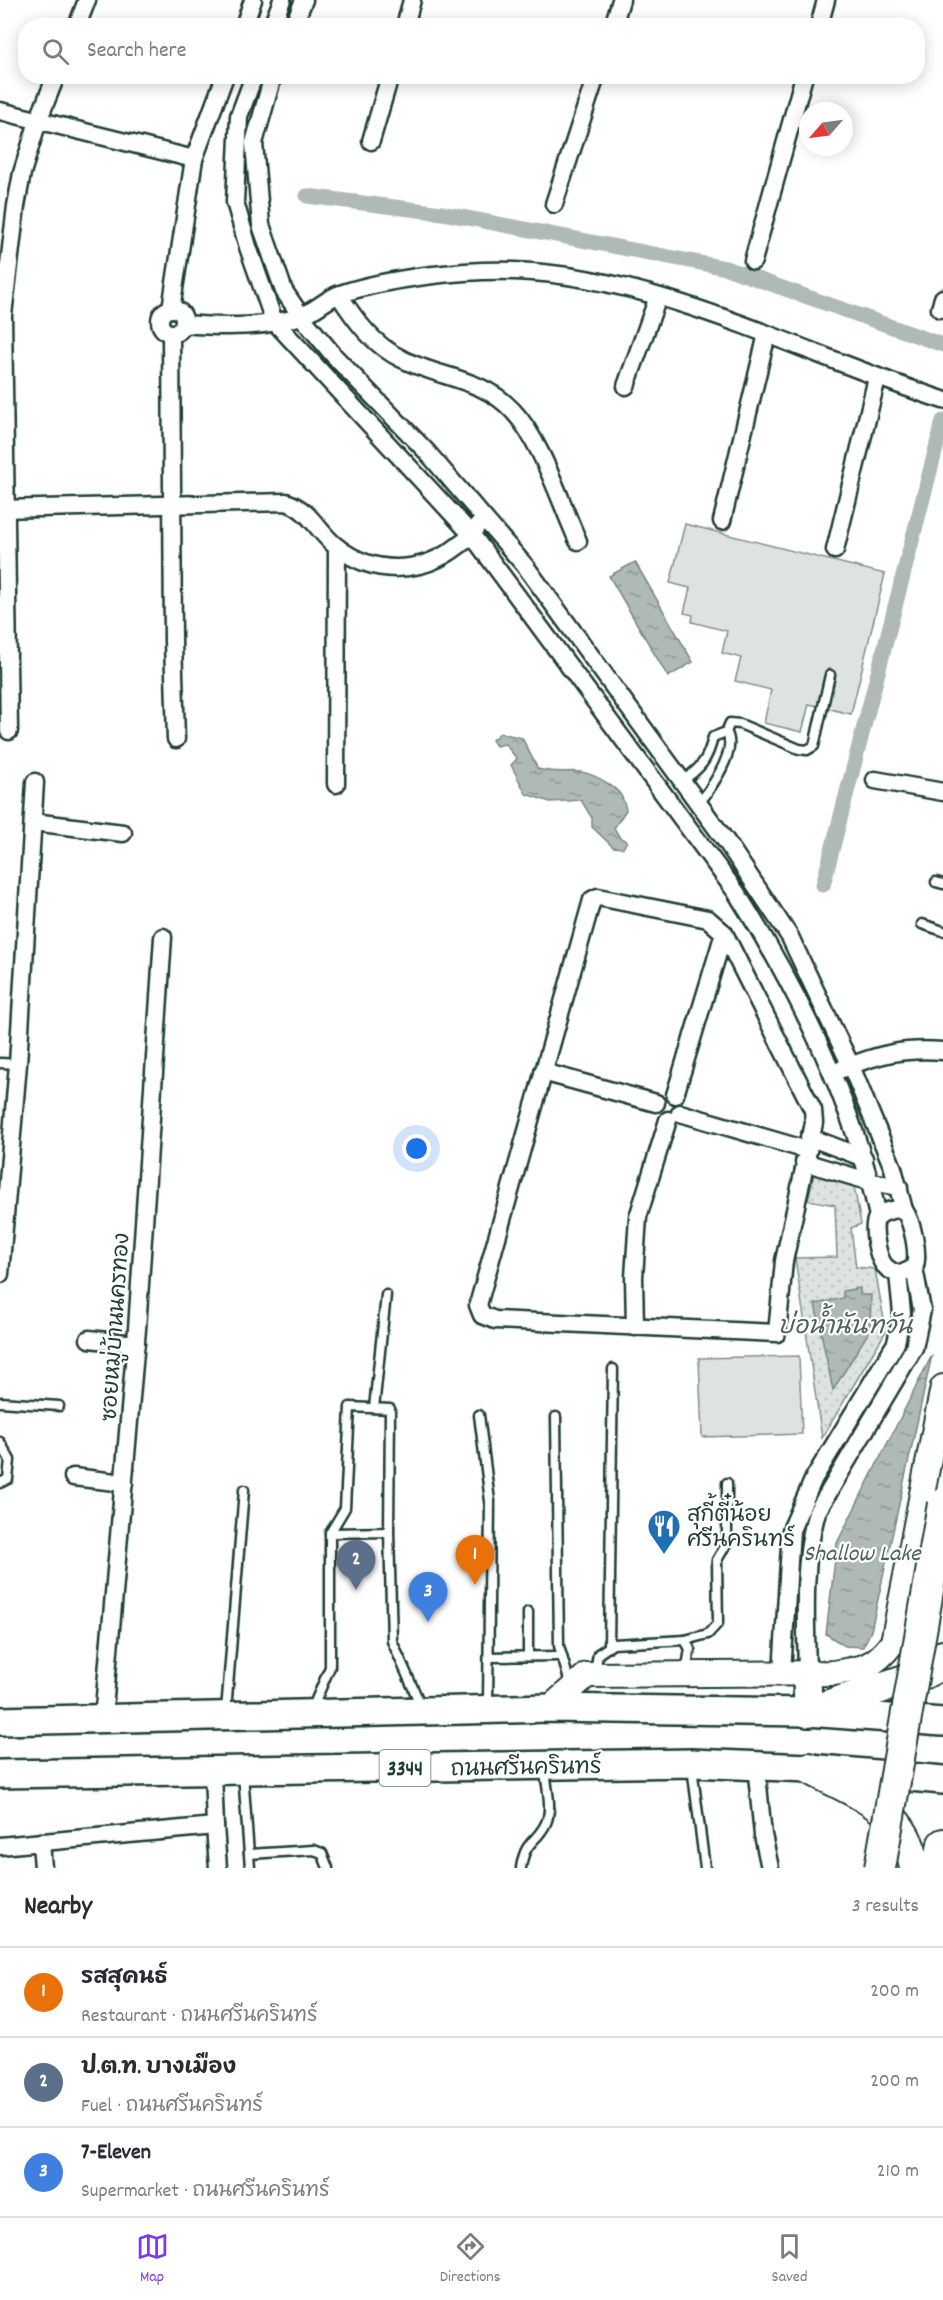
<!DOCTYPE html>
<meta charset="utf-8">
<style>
:root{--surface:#fff;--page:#f2f2f3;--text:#2b2b33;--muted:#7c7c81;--line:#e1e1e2;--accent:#7c3aed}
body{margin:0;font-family:Dekko,"Playpen Sans Thai",sans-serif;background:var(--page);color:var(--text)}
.compass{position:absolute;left:799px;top:102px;width:54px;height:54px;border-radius:50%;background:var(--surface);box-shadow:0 3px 15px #0003;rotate:242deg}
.you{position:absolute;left:417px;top:1149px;width:21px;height:21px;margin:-15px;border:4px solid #fff;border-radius:50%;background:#1a73e8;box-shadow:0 0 0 9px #1a73e833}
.badge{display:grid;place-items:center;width:39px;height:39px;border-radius:50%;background:var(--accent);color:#fff;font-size:20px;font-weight:700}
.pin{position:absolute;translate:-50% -50px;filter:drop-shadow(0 2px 3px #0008)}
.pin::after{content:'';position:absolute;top:32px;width:21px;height:18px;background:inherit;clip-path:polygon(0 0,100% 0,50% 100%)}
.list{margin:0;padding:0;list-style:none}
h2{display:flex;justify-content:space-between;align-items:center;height:78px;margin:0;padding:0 24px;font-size:26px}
h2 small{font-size:20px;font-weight:400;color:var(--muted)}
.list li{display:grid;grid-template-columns:39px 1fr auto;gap:18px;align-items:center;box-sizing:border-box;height:90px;padding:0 24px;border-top:2px solid var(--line)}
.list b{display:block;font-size:22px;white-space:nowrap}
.list p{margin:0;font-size:20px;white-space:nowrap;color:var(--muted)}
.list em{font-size:20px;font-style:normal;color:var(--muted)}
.icon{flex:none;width:33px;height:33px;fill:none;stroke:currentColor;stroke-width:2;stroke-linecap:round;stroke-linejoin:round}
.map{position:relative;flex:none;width:943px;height:1868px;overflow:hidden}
.search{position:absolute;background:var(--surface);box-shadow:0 3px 15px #0003;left:18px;right:18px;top:18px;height:66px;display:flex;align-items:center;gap:15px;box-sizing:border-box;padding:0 21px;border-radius:24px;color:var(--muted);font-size:22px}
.sheet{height:348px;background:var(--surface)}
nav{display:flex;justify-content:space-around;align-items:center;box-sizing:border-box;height:84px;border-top:2px solid var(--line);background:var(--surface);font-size:16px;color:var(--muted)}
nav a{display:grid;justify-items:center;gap:3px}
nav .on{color:var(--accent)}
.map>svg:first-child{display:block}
.park{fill:url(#park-dots);stroke:#7e908b;stroke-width:1.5}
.pitch{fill:#dee3e2;stroke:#7e908b;stroke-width:1.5}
.water{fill:url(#water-ripples);stroke:#758883;stroke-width:1.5}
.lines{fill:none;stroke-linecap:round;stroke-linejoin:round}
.canal{stroke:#afbab7;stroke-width:15}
.lane-casing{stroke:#1f3d34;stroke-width:13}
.street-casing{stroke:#1f3d34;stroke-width:21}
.secondary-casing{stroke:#1f3d34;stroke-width:28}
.primary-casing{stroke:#1f3d34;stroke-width:32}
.highway-casing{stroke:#1f3d34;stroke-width:34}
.lane{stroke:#fff;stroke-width:8}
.street{stroke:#fff;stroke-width:16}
.secondary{stroke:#fff;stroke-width:24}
.primary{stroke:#fff;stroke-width:27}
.highway{stroke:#fff;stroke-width:30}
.highway-bridge-casing{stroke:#1f3d34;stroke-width:34;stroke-linecap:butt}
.highway-bridge{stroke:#fff;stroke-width:30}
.labels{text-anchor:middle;stroke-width:4.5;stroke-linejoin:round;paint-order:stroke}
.shield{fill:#fff;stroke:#627771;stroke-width:1.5}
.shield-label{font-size:21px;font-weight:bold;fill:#1f3d34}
.street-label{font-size:22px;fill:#1f3d34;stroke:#fff}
.poi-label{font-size:22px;fill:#1f3d34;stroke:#fff;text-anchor:start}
.water-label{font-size:24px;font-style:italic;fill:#4a625b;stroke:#fff}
</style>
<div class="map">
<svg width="943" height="1868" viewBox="0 0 943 1868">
<defs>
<pattern id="park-dots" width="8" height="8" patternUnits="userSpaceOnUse" patternTransform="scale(1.5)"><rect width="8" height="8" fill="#dee3e2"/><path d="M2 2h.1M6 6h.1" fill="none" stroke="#bec4c2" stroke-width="1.8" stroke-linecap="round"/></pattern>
<pattern id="water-ripples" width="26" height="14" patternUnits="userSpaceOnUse" patternTransform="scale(1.5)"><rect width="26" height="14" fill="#afbab7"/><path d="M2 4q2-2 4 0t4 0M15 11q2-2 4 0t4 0" fill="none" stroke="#8e9896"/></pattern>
</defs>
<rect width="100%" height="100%" fill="#fff"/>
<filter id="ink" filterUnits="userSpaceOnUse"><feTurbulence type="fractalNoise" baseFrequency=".0167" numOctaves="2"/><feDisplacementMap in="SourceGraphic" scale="12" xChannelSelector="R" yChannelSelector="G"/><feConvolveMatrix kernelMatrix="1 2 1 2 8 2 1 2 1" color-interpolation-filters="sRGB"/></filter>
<g filter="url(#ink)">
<path class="park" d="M815,1170L854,1186L861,1224L851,1228L856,1267L875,1269L886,1331L822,1438L795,1258L837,1257L835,1205L808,1200Z"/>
<g class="pitch">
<path d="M685,524L885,574L851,714L809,704L802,732L764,723L771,690L735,681L741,658L722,653L727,631L692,622L693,615L684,613L690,588L670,583Z"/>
<path d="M799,1356L802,1434L702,1437L699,1358Z"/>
</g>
<g class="water">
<path d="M635,562L693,662L668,677L609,576Z"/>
<path d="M500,733L522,738L538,769C569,777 576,763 607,783C619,791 623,795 626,810L614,828L620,838L627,841L623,848L613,847L592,827V818L581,800L550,802L526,794L511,765L517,759L505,744L496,746L492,740Z"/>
<path d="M860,1288V1295H871L870,1330L833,1390L815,1304L843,1298V1291Z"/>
<path d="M932,1355L871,1631L863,1647L845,1646L826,1634L837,1543Z"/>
</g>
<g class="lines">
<g class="canal">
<path d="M307,196L442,213L726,268L943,345"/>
<path d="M823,885L943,421"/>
</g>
<defs>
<g id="lane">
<path d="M726,732L730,723L740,724L799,749L807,750L814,746L830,675"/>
<path d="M682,781C700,769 708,760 713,737L726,732C739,750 710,789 699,804"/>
<path d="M936,882L943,884"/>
<path d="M922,924L943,931"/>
<path d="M0,1063L18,1064"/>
<path d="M0,1402L59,1406"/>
<path d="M374,1408L386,1295"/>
<path d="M479,1415L490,1501L488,1705"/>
<path d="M556,1417L559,1646L571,1687"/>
<path d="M0,1442L10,1460L8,1479L0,1483"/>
<path d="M330,1533L345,1508L350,1407L390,1409L389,1532"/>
<path d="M528,1612V1656"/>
<path d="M685,1640L708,1634L718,1623L717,1560L727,1543V1483"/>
<path d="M609,1646L613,1369"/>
<path d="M490,1657L562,1656"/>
<path d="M595,1672L598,1654L613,1644L685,1640L690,1649L686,1673"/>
<path d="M312,1709L330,1667V1533L389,1532L392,1641L421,1706"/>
<path d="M226,1711L244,1490"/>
<path d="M692,1767L705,1868"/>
<path d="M243,1773L250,1868"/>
<path d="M249,1854L314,1850L322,1853L328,1868"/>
<path d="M521,1868C525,1839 537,1843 546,1823C553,1808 546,1785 545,1770"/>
</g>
<g id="street">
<path d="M77,26L87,0"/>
<path d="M244,26L253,0"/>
<path d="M272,26L282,0"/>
<path d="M293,26L304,0"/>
<path d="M405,26L412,0"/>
<path d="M613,26L621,0"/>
<path d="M819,26L826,0"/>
<path d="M254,76L239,116L235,202L248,247L274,321L472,535L736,892C797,988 854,1104 878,1216"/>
<path d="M273,76L254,143L261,225L284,291L301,316L335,357L427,452L526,567L728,844L790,937L851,1066L893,1168L904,1210"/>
<path d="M0,111L194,159"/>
<path d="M371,141L390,76"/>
<path d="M554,204L596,76"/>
<path d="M753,261L804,76"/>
<path d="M339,295C356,321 373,345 402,359C439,378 483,378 513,411C541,440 561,504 578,541"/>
<circle cx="172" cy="321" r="12"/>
<path d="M171,309L194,159L225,76"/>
<path d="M940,309L943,298"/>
<path d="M184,324C219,327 267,328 301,316C315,311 326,299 340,294C389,278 464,269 515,271C660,276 806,356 943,400"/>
<path d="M171,334L173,641L176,739"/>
<path d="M626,386L658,297"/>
<path d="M0,509L286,502C311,510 318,533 337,547C374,576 422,574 458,546C466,540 472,536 477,526"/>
<path d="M722,521L767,334"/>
<path d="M835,550L877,378"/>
<path d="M9,731L3,315L16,206L22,173L38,121L56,76"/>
<path d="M875,780L943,792"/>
<path d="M336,784L337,547"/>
<path d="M33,822L123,833"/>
<path d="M598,897L708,919L724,933L813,1110L814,1123L784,1261L777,1333L495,1320L482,1315L478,1305L592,900Z"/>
<path d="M842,1069C879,1054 903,1048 943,1051"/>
<path d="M543,1072L656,1103"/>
<path d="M675,1095L724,933"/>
<path d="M680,1113L807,1150"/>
<path d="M809,1137L864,1158"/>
<path d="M804,1162L871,1182L899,1187"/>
<path d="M899,1209L904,1210C912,1221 920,1255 914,1268L901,1274C894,1273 889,1271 884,1265C878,1257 871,1227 877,1218C882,1211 892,1210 899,1209Z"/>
<path d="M0,1274L18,1064L35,782"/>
<path d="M635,1327L634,1277L638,1217L668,1120"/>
<path d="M89,1339L136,1344"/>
<path d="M73,1477L124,1483"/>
<path d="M807,1672C806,1620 802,1563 817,1512L914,1348L922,1310L914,1268"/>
<path d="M782,1673L791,1530L814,1478L896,1343L902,1313L898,1274"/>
<path d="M103,1720L137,1329L163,937"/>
<path d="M756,1765L763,1835L770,1868"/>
<path d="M215,1826L218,1868"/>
<path d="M41,1842L43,1868"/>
<path d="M0,1846L215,1826L213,1771"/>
</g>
<path id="secondary" d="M550,1708L587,1675L833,1673C862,1669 875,1667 893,1642L943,1387"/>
<g id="primary">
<path d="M807,1672L808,1712"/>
<path d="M0,1721L550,1708L808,1712L943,1722"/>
<path d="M0,1774L692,1763L809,1768L943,1780"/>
</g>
<g id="highway">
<path d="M808,1712L923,1674L940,1665L943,1656"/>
<path d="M809,1768C858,1795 905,1807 915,1868"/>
<path d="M939,1868L943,1844"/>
</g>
</defs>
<use href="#lane" class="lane-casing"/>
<use href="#street" class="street-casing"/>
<use href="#secondary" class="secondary-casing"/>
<use href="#primary" class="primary-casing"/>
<use href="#highway" class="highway-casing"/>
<use href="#lane" class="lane"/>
<use href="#street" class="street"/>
<use href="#secondary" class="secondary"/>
<use href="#primary" class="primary"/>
<use href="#highway" class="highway"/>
<defs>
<path id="highway-bridge" d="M880,1868L943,1504"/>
</defs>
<use href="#highway-bridge" class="highway-bridge-casing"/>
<use href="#highway-bridge" class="highway-bridge"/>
</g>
</g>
<defs>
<symbol id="restaurant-pin" viewBox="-11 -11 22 30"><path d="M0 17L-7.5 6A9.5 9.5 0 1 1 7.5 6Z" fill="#1f6fb2" stroke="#fff"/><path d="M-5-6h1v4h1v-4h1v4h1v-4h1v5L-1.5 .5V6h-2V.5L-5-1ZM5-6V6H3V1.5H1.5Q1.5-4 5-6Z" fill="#fff"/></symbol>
</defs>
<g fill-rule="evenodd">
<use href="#restaurant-pin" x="645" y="1507" width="38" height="52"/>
</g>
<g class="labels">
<rect class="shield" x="379.5" y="1750" width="51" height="36" rx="4.5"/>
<g class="shield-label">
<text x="405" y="1775">3344</text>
</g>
<g class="street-label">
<text transform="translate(114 1327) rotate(-86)" y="8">ซอยหมู่บ้านนครทอง</text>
<text transform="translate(526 1766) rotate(-1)" y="8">ถนนศรีนครินทร์</text>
</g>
<g class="poi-label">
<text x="687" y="1521">สุกี้ตี๋น้อย<tspan x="687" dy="25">ศรีนครินทร์</tspan></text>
</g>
<g class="water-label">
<text x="845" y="1333">บ่อน้ำนันทวัน</text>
<text x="862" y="1560">Shallow Lake</text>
</g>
</g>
</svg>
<svg class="compass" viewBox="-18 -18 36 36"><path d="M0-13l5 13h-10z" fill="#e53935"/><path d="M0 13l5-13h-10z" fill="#7c7c81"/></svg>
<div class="you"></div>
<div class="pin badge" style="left:475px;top:1585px;background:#e8710a">1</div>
<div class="pin badge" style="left:356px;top:1590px;background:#5c6f8a">2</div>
<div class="pin badge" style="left:428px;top:1622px;background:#3f7fe0">3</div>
<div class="search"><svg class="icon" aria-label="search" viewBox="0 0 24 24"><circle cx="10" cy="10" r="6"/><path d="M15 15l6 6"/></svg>Search here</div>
</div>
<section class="sheet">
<h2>Nearby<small>3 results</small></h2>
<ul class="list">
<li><span class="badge" style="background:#e8710a">1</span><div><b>รสสุคนธ์</b><p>Restaurant · ถนนศรีนครินทร์</p></div><em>200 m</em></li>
<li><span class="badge" style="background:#5c6f8a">2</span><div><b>ป.ต.ท. บางเมือง</b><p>Fuel · ถนนศรีนครินทร์</p></div><em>200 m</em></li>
<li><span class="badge" style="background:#3f7fe0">3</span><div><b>7-Eleven</b><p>Supermarket · ถนนศรีนครินทร์</p></div><em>210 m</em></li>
</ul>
</section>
<nav>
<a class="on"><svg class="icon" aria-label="map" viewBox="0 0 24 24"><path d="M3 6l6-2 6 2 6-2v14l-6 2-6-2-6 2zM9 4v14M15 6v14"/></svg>Map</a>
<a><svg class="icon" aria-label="directions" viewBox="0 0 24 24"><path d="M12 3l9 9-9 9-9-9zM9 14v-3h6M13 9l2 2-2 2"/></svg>Directions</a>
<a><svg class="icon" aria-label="saved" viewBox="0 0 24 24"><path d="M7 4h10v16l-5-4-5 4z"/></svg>Saved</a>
</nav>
